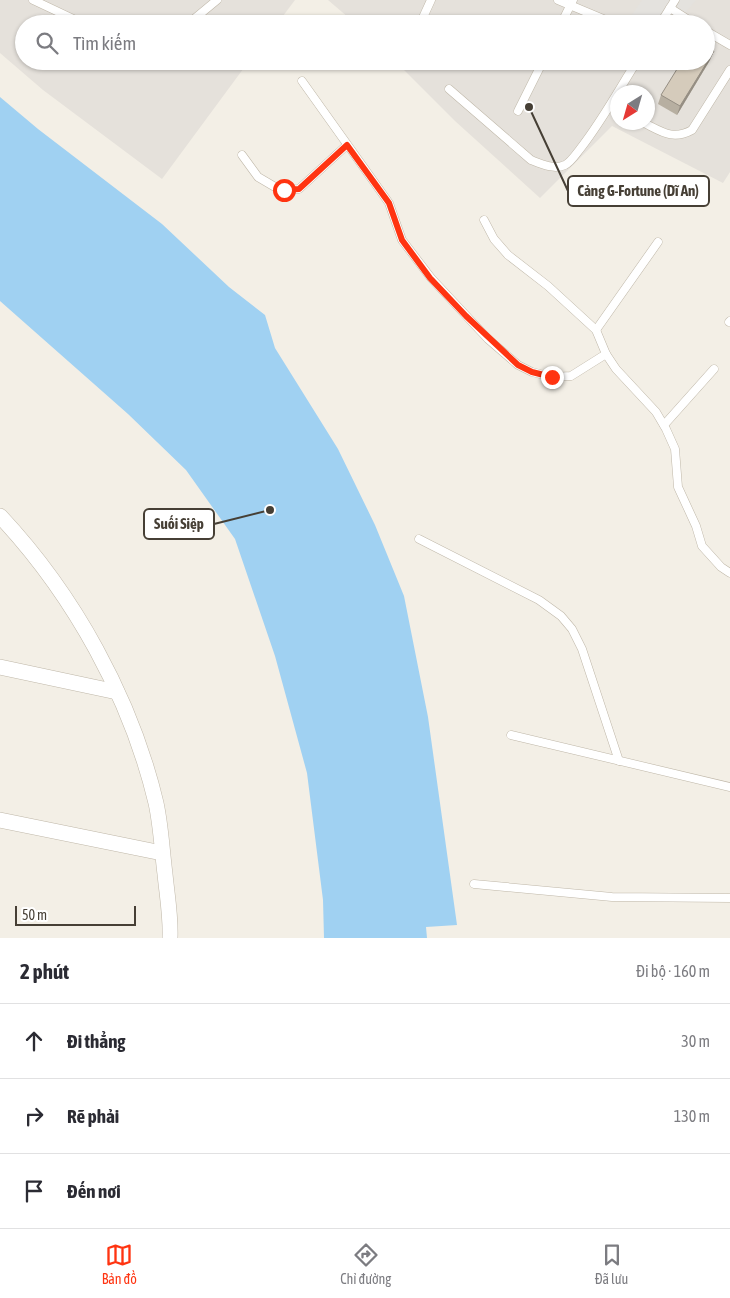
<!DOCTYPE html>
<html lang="vi">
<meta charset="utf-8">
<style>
:root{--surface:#fff;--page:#f2f2f3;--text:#2b2b33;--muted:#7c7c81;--line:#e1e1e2;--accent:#ff3411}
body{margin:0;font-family:"Asap Condensed",sans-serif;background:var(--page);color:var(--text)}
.compass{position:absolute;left:610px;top:85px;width:45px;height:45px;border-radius:50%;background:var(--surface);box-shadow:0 1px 4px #0004;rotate:217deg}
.scale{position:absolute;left:15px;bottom:12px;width:121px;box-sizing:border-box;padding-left:5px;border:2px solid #463f35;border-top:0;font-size:14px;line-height:18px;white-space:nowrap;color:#463f35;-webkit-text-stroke:4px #fff;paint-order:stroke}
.stop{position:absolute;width:15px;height:15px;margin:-11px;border:4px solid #ff3411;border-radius:50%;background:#fff}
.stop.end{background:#ff3411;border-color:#fff;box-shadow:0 1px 5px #0008}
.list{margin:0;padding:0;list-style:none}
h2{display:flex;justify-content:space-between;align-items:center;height:65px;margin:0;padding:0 20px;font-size:21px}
h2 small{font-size:16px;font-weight:400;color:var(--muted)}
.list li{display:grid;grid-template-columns:32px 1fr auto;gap:15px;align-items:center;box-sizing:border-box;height:75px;padding:0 20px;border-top:1px solid var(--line)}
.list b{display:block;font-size:19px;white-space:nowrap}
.list em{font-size:16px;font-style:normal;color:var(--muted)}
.icon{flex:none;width:28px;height:28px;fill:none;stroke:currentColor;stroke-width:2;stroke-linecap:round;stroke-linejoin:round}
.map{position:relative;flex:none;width:730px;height:938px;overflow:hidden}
.search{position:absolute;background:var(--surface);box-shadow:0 1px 4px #0004;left:15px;right:15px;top:15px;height:55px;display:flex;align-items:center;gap:12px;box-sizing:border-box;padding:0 18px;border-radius:28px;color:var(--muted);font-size:19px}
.sheet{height:290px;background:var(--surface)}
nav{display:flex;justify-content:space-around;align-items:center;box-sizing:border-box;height:70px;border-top:1px solid var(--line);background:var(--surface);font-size:14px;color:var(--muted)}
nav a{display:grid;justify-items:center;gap:2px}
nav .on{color:var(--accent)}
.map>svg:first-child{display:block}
.industrial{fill:#e5e1db;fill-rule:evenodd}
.parking{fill:#e4e2de}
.water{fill:#a0d1f2}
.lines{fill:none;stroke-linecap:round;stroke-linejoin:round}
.lane-casing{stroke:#bfb7a8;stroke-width:9}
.street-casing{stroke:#bfb7a8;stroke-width:16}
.lane{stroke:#fff;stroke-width:8}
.street{stroke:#fff;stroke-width:15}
.wall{fill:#b7afa1}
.shaded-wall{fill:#958e83}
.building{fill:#d5cbbb;stroke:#958e83}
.route{stroke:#ff3411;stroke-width:6}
.leader{fill:none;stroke:#463f35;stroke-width:2}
.callout-dot{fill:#463f35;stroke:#fff;stroke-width:2}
.callout{fill:#fff;stroke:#463f35;stroke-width:2}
.callout-label{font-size:15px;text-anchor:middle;font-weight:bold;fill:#463f35}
</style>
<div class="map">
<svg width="730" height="938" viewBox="0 0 730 938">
<rect width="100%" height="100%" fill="#f3efe6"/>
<g class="industrial">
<path d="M0,0H295L277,24H24V61H249L162,179L43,90L0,53Z"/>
<path d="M328,0H730V172L723,183L612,126L540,198L455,121L395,61H706V24H356ZM618,92H648V122H618Z"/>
</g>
<path class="parking" d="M642,0H696L686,12L647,19L632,15Z"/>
<path class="water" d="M0,97L38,129L162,224L229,287L265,315L275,348L338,449L375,525L404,596L428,717L457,925L426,927L427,938H324L323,900L307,773L275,656L235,539L186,470L128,414L0,301Z"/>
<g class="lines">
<defs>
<g id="lane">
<path d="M33,0L84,24"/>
<path d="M558,0L615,24"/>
<path d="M670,8L695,24"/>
<path d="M188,24L217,0"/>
<path d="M420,24L431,0"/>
<path d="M561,24L573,0"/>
<path d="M660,24L675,0"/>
<path d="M706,31L730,45"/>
<path d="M302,81L389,203L402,240L431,278L488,339L518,365L532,372L552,377L571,376L606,354"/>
<path d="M449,89L531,160C541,164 554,170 565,165C571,162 576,154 580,149C602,121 618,91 637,61"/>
<path d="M518,111L543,61"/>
<path d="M642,122C661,131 672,141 692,130L730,70"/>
<path d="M242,155L258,177L275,187L284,190L299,189L347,145"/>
<path d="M484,220L494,239L508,255L548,286L596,330L606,354L616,369L656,412L666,429L675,449L678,487L696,526L702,546L721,567L730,573"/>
<path d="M729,322L730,321"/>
<path d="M596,330L658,242"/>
<path d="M664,425L714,369"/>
<path d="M419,539L539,600L561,616L572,629L582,649L619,761"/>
<path d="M511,735L730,787"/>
<path d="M474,884L612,897L730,898"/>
</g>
<g id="street">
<path d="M0,516C74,595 131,698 156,803C161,826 162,850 165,874C167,895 171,917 170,938"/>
<path d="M0,667L117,692"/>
<path d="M0,820L162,853"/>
</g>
</defs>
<use href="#lane" class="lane-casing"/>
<use href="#street" class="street-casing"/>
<use href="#lane" class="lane"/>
<use href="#street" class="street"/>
</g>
<path class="wall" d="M710,60L677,115L658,104L661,95Z"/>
<path class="shaded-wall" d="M714,51L710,60L677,115L680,106Z"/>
<path class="building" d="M706,47L714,51L680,106L661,95L682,61H706Z"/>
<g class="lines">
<path class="route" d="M284,190L299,189L347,145L389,203L402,240L430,278L466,316L518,365L532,372L552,377"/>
</g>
<path class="leader" d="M529 107L568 191M270 510L214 524"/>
<g class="callout-dot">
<circle cx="529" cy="107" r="5"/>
<circle cx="270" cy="510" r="5"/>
</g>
<g class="callout">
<rect x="568" y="176" width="141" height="30" rx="5"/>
<rect x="144" y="509" width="70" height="30" rx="5"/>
</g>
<g class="callout-label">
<text x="638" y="196">Cảng G-Fortune (Dĩ An)</text>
<text x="179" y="529">Suối Siệp</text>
</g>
</svg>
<svg class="compass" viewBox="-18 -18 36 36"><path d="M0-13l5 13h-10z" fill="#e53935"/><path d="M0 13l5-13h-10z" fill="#7c7c81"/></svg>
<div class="scale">50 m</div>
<div class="stop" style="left:284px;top:190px"></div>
<div class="stop end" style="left:552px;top:377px"></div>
<div class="search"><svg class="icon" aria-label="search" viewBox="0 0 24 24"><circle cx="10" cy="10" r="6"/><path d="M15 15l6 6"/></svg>Tìm kiếm</div>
</div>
<section class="sheet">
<h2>2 phút<small>Đi bộ · 160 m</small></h2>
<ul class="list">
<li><svg class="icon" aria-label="ahead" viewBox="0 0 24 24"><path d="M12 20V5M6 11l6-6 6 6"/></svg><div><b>Đi thẳng</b></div><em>30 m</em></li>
<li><svg class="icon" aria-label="right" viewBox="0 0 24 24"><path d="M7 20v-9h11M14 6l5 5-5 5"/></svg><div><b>Rẽ phải</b></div><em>130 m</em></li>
<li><svg class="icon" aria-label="arrive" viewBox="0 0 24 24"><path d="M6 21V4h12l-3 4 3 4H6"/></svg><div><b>Đến nơi</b></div></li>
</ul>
</section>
<nav>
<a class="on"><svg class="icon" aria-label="map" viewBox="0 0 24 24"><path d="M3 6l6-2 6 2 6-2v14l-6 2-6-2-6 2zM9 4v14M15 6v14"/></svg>Bản đồ</a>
<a><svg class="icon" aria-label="directions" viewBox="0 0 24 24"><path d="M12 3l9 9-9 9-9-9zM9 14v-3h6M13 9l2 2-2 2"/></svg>Chỉ đường</a>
<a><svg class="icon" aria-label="saved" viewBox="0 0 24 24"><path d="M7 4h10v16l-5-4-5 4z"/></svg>Đã lưu</a>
</nav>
